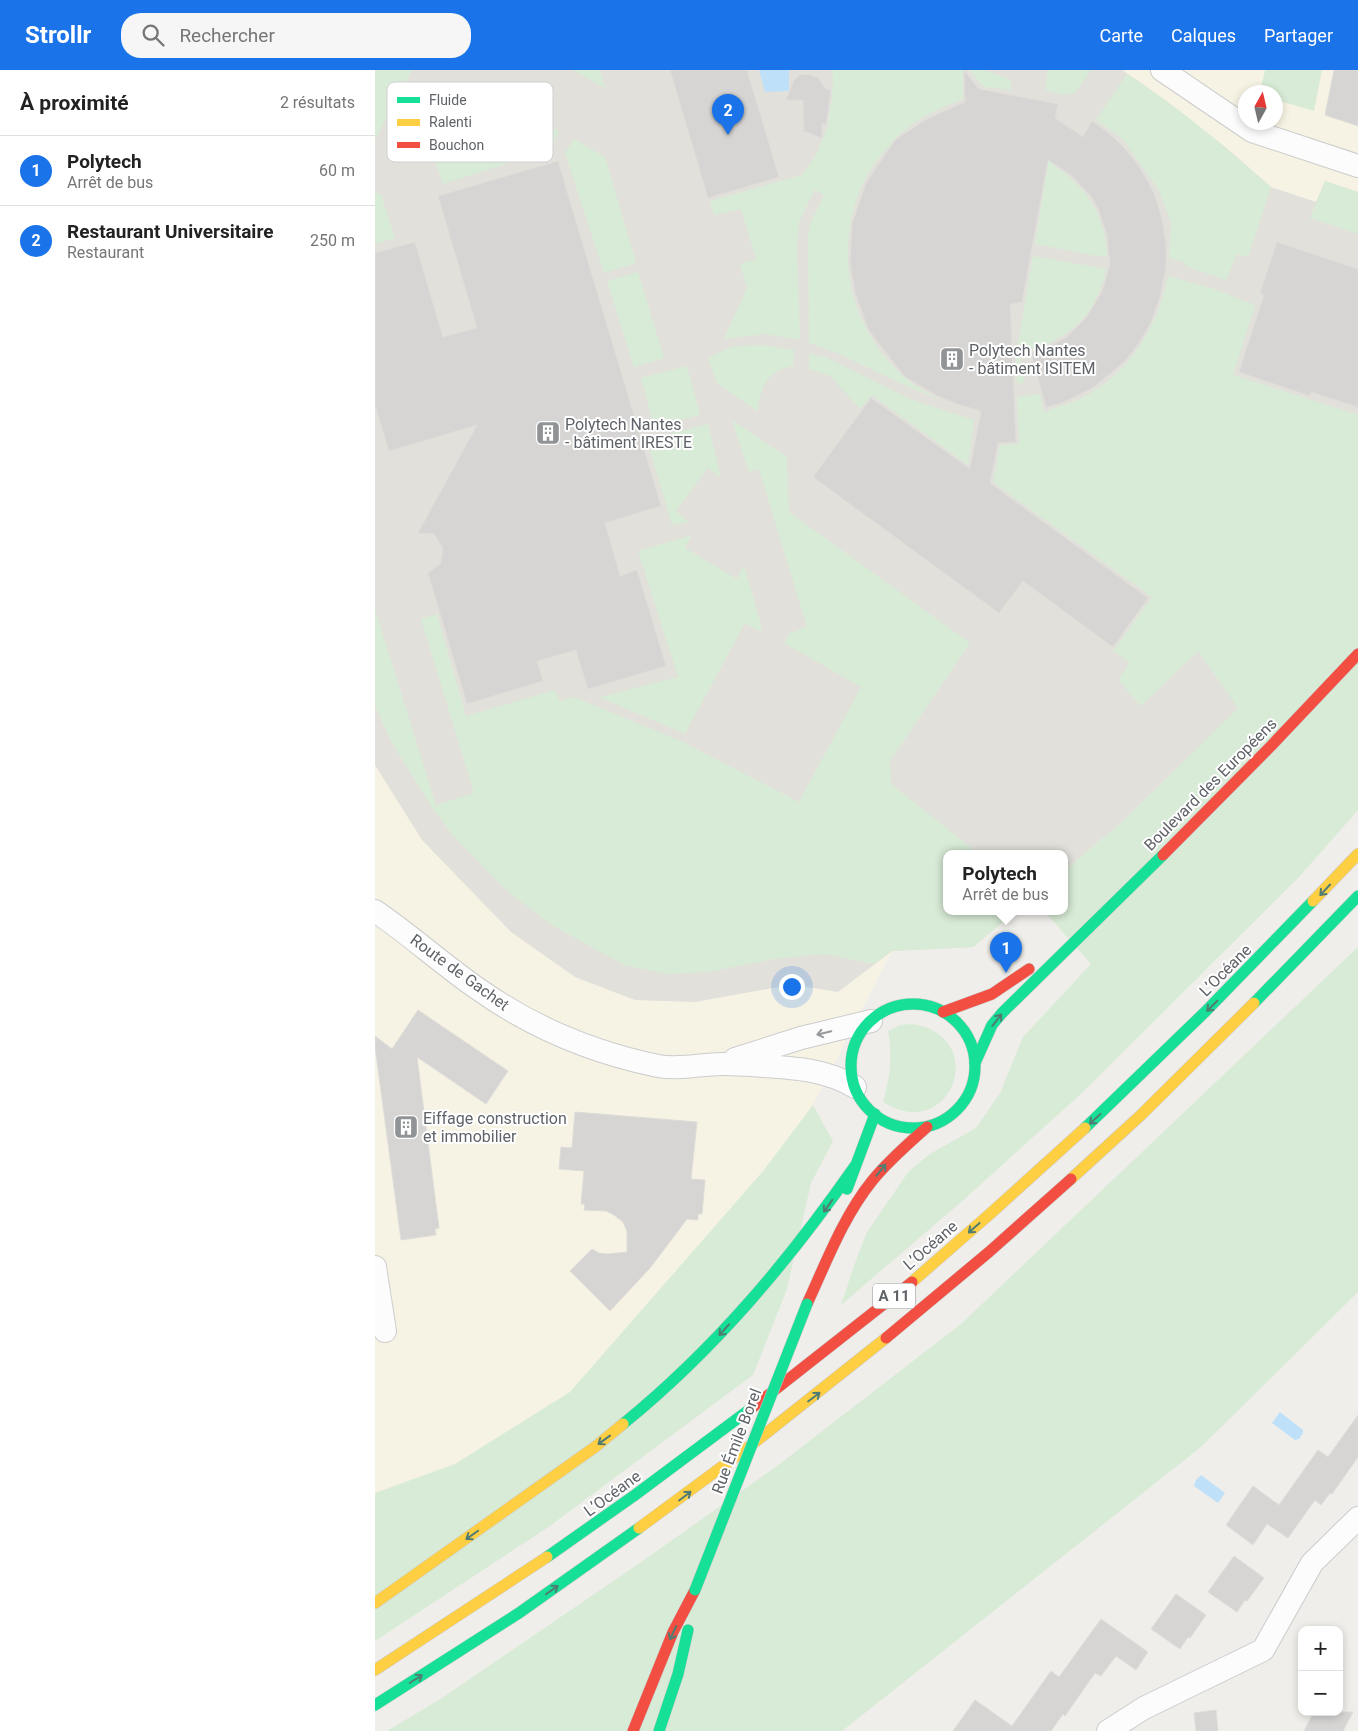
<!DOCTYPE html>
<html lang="fr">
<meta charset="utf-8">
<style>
:root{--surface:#fff;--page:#f6f6f6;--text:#222;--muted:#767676;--line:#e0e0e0;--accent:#1a73e8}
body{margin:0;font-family:Roboto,sans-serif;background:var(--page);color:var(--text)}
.controls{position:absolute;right:15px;bottom:15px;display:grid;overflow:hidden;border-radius:10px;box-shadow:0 2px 8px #0003}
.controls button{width:45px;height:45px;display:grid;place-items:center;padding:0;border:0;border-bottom:1px solid var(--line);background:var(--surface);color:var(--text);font:25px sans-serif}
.compass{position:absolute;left:863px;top:15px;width:45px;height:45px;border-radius:50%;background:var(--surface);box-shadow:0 2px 8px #0003;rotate:8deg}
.you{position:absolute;left:416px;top:916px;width:18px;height:18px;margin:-12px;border:4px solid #fff;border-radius:50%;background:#1a73e8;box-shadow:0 0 0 8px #1a73e833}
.badge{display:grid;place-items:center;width:32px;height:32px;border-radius:50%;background:var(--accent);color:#fff;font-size:16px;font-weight:700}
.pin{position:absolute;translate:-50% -41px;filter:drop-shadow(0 1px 2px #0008)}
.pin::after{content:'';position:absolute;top:26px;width:18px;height:15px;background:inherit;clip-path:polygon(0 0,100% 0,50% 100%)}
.popup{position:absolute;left:568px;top:780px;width:125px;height:65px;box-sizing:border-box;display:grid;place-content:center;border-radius:10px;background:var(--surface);filter:drop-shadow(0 1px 4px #0005);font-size:16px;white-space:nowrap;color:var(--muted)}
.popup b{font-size:19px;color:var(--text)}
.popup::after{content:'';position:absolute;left:50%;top:100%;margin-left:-10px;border:10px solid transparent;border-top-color:var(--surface)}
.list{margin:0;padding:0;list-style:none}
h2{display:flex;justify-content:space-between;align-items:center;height:65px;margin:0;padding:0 20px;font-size:21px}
h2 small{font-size:16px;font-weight:400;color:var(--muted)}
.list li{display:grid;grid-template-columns:32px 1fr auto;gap:15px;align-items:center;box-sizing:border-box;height:70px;padding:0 20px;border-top:1px solid var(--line)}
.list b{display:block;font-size:19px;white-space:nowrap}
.list p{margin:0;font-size:16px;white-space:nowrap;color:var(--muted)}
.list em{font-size:16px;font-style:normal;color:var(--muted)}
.icon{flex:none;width:28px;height:28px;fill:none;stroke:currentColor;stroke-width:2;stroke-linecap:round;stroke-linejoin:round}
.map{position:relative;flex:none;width:983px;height:1661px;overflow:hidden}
header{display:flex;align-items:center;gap:30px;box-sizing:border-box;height:70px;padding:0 25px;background:var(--accent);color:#fff}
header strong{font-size:24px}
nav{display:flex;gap:28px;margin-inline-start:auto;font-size:18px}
.search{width:350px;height:45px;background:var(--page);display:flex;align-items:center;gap:12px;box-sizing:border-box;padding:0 18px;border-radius:20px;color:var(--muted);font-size:19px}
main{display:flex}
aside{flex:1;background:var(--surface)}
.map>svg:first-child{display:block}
.commercial{fill:#f7f3e4;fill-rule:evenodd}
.education{fill:#e2e0da}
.green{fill:#d8ebd6}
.water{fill:#bfe0f9}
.building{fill:#d6d5d3;stroke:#deddd9}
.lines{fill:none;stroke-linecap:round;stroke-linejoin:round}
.street-casing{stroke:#cbcccc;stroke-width:24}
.fast-casing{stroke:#cacacb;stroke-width:12}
.slow-casing{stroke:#cacacb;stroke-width:12}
.jam-casing{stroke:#cacacb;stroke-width:12}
.street{stroke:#fdfcfc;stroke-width:22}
.fast{stroke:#16e098;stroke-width:11}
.slow{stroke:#ffcf43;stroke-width:11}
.jam{stroke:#f24e42;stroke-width:11}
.fast-bridge-casing{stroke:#cacacb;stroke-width:12;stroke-linecap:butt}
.fast-bridge{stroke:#16e098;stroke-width:11}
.oneway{stroke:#507c72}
.oneway2{stroke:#96999c}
.labels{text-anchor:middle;stroke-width:4;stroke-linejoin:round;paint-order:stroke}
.shield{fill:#fff;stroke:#8f9295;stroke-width:1}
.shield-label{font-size:15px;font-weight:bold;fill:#5f6368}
.poi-label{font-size:16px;fill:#5f6368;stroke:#fff;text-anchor:start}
.street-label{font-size:16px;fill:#5f6368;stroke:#fff}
.key{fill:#fff;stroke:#cfd0d2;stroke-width:1}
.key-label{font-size:14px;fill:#5f6368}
</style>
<header>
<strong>Strollr</strong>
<div class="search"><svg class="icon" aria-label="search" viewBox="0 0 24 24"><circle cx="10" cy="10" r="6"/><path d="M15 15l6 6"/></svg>Rechercher</div>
<nav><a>Carte</a><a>Calques</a><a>Partager</a></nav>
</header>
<main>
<aside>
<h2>À proximité<small>2 résultats</small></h2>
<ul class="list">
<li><span class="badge">1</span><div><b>Polytech</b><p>Arrêt de bus</p></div><em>60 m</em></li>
<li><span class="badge">2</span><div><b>Restaurant Universitaire</b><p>Restaurant</p></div><em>250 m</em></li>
</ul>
</aside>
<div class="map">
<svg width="983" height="1661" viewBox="0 0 983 1661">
<rect width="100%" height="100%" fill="#efeeea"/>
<g class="commercial">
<path d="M747,0H983V122L950,111L942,132L896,117L849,76L769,15ZM871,22H901V52H871Z"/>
<path d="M0,695L3,701L200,907L260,930L320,932L398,918L427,916L463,922L517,881L438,1035L389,1100L195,1322L80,1394L0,1423Z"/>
</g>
<path class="education" d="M0,0H747L769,15L849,76L896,117L941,132L950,111L983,122V509L920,583L745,754L690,800V784H572V842H640L598,877L517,881L463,922L427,916L398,918L320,932L260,930L200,907L136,862L47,770L0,695Z"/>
<g class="green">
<path d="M0,0H37L0,70Z"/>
<path d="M197,0H225L230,18Z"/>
<path d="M455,0H588V29C568,37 547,45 531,59C514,74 498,93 488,113C483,122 481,132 478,142C462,205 483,268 533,310C544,319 557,325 569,331L538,319L462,283L434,273L433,166L436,151L449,126L440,119L424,152L422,179L425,270L390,264L349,269L372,218L365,194L381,189L366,139L339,145L335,131L427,105L442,83L452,58L457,28L458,6Z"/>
<path d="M594,0H609L636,10L635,20L609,17Z"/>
<path d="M673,0H716L700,23L690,25L670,20Z"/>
<path d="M890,0H947L939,41L901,30V22H885Z"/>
<path d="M752,4C803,36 850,77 896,117L873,187L862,184L851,210L810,196L811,193L794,188L796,153L784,120L747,68L721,50Z"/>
<path d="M96,15L184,61L175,80L68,114L60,90Z"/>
<path d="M199,69L230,87L261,193L229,203L190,83Z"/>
<path d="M676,76L687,80L679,96C712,116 731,148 732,186H722L660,174Z"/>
<path d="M950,111L983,122V164L935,148Z"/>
<path d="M0,122L6,125L20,168L0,174Z"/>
<path d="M658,186L731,199C722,248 690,272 644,283L650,312L642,314L641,286Z"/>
<path d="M263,202L289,288L259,297L232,211Z"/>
<path d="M793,206L839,219L880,235L858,305L983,345V740L925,806L708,1022L585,1133L466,1235L480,1193L492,1162L534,1101L555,1084L601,1058L625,1023L648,967L716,894L670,842H690V800L745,754L863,638L823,581L766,636L743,610L755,593L738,581L777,527L618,412L625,375L644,374L642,327L665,324L669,342C686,336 704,331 719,321C760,296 784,251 793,206Z"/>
<path d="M388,275L419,280L418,296C391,301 387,316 382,341L342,313L333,288L358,276Z"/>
<path d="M434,284L450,287L540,331L599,350L593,395L497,325L485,339L455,306L434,299Z"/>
<path d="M312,296L325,345L279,357L266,308Z"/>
<path d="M357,350L412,387L414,442L595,573L515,691L516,714L604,784H572V842H640L598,877L517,881L499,894L450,884L399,889L333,902L292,904L249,895L175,854L131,820L79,767L56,736L17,673L0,636V539L61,735L99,723L46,549L62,544L91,646L180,620L185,631L199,627L308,672L424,732L486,617L409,573L415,563L432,557L384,399L374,402Z"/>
<path d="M333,354L346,408L333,398L301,441L314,452L297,455L272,370Z"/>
<path d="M317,465L310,478L362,509L369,495L387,558L384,561L370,553L310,664L224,627L303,607L263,481Z"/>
<path d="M983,877V1222L826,1377L467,1661H12L67,1628L269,1490L402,1396L586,1254Z"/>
<path d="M538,954C616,967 576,1075 508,1032C515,1006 518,988 513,961L525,955Z"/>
<path d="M438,1035L458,1071L436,1113L412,1219L378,1305L172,1458L0,1571V1423L80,1394L195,1322L389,1100Z"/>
</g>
<g class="water">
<path d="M384,0H414V21L390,22Z"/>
<path d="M905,1342L928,1360V1363L924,1369L920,1370L897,1353Z"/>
<path d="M826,1405L850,1423L843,1433L819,1416L821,1410Z"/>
</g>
<g class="building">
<path d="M295,0H372L404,107L333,128Z"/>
<path d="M589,0L604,19L683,34L680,48L708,67L717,51L735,64L749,78L764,96L779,123L787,149L791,174V197L785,227L776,252L764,273L750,291L719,317L687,333L671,337L656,283L667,280L692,267L711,248L727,222L735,195L732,165L723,138L715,125L696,105L673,90L647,232L635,234L641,372L623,373L615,413L773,528L738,577L648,511L624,543L438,407L496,328L595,399L606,341L582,334L561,325L529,306L493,259L480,222L475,192L477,154L491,113L520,70L552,49L590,32Z"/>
<path d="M959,0H983V56L950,45Z"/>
<path d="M433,4L443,8L451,19L456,20L451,54L447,53V68L429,61L428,30H411L419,10L425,5Z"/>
<path d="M183,91L286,436L230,453L245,506L262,500L291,596L213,619L201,580L162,591L168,611L92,634L53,503L66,493L68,479L59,464L43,463L102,355L14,381L0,335V183L40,172L68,267L102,258L63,126Z"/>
<path d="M902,172L983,199V337L936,322L935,326L864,302L889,225L885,223Z"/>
<path d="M43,940L133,1001L111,1034L42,987L64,1158L60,1159L61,1165L26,1170L0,977V966L17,979Z"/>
<path d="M200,1042L322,1052L316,1109L330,1110L327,1144H323V1150L312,1149L275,1198L235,1241L195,1201L217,1179L224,1183L232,1184L252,1182V1161L248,1152L239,1145L231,1141L209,1140L210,1134H206L209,1101L184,1099L186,1077L197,1078Z"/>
<path d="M983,1345V1387L957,1424L955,1423L946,1435L940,1430L913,1468L892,1454L878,1475L851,1455L878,1416L904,1435L943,1380L953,1387Z"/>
<path d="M859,1486L889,1508L872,1531L870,1530L862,1542L833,1522Z"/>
<path d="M801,1524L831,1545L815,1568L813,1567L805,1579L776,1559Z"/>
<path d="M726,1549L773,1582L761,1600L741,1586L726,1606L720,1603L690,1646L688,1644L676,1661H578L600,1630L637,1656L676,1601L684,1607Z"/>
<path d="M841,1640L843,1661H821L819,1643Z"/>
<path d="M939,1642H978L968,1661H929Z"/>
</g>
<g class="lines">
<defs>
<g id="street">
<path d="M787,0L877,61L983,96"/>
<path d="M0,841C37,866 69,896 106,921C159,958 220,983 283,996C304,1000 326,994 347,994C361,994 375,995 389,996C421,998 452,1000 480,1017"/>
<path d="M360,989L426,968L496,951"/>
<path d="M0,1197L10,1261"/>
<path d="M733,1661L769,1638L888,1580L937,1493L983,1448"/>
</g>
<g id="fast">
<path d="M879,933L983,826"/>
<circle cx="538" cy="996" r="62"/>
<path d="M600,993L617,955L627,943L788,785"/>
<path d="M710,1058L830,942L938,831"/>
<path d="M472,1119L500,1044"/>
<path d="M248,1354C339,1280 413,1192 480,1096"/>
<path d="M172,1487L260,1425L378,1337"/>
<path d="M0,1635L144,1543L264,1458"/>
<path d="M284,1661L303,1604L313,1560"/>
</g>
<g id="slow">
<path d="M938,831L983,784"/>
<path d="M696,1109L766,1045L879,933"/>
<path d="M537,1212L616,1143L710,1058"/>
<path d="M264,1458L375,1376L511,1268"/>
<path d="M0,1533L220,1377L248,1354"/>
<path d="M0,1600L172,1487"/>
</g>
<g id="jam">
<path d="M788,785L896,676L983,584"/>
<path d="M568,942L617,924L654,899"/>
<path d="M432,1234C451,1193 468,1147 497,1111C513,1091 533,1074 552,1057"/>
<path d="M511,1268L614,1182L696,1109"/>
<path d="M378,1337L537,1212"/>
<path d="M258,1661L298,1562L320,1520"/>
</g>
</defs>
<use href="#street" class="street-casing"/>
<use href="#fast" class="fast-casing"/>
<use href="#slow" class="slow-casing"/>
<use href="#jam" class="jam-casing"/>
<use href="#street" class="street"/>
<use href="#fast" class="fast"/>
<use href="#slow" class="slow"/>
<use href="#jam" class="jam"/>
<defs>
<path id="fast-bridge" d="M320,1520L432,1234"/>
</defs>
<use href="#fast-bridge" class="fast-bridge-casing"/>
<use href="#fast-bridge" class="fast-bridge"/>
</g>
<defs><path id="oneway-shaft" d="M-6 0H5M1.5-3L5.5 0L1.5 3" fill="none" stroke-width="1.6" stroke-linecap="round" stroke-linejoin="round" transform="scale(1.25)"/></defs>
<g class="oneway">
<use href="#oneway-shaft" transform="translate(950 820) rotate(133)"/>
<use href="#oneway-shaft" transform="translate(837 936) rotate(135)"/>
<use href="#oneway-shaft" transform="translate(622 950) rotate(-52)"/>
<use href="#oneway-shaft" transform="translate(720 1049) rotate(137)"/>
<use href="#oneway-shaft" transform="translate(506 1100) rotate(-51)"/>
<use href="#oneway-shaft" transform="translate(453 1136) rotate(125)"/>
<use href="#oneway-shaft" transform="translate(599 1158) rotate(139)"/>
<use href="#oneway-shaft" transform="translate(349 1260) rotate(132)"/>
<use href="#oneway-shaft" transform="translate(439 1327) rotate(-37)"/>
<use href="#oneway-shaft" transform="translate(229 1370) rotate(144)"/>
<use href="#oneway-shaft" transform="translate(310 1426) rotate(-37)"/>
<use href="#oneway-shaft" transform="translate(97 1465) rotate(145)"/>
<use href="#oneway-shaft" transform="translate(177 1520) rotate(-35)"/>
<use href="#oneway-shaft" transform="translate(298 1563) rotate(115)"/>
<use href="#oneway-shaft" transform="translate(41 1609) rotate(-32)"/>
</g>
<use class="oneway2" href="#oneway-shaft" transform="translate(449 963) rotate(166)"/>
<defs>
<symbol id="building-square" viewBox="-11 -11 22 22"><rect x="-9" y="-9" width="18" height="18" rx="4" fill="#919496" stroke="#fff"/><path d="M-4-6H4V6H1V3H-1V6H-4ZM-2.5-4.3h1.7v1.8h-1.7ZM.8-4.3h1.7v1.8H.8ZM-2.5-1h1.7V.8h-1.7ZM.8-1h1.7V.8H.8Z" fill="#fff"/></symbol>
</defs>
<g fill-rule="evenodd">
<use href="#building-square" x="563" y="275" width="28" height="28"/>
<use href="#building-square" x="159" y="349" width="28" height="28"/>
<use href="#building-square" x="17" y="1043" width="28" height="28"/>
</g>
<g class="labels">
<rect class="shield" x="498" y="1213.5" width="42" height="25" rx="4"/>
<g class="shield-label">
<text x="519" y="1231">A 11</text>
</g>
<g class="poi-label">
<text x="594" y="286">Polytech Nantes<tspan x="594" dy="18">- bâtiment ISITEM</tspan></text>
<text x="190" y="360">Polytech Nantes<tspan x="190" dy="18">- bâtiment IRESTE</tspan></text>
<text x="48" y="1054">Eiffage construction<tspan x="48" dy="18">et immobilier</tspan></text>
</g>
<g class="street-label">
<text transform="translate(835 714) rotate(-45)" y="6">Boulevard des Européens</text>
<text transform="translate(850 900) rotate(-45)" y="6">L’Océane</text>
<text transform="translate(85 902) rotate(36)" y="6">Route de Gachet</text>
<text transform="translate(555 1175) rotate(-41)" y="6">L’Océane</text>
<text transform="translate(361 1371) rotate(-69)" y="6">Rue Émile Borel</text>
<text transform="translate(237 1423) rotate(-36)" y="6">L’Océane</text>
</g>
</g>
<rect x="12" y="12" width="166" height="80" rx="8" class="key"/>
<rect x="22" y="27" width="23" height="6" fill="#16e098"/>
<rect x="22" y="49" width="23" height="7" fill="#ffcf43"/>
<rect x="22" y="72" width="23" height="6" fill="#f24e42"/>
<g class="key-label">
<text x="54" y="35">Fluide</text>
<text x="54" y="57">Ralenti</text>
<text x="54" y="80">Bouchon</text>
</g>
</svg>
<div class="controls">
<button>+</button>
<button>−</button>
</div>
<svg class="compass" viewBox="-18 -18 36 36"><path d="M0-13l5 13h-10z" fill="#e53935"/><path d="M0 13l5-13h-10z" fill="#767676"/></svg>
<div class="you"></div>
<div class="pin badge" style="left:631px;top:903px">1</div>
<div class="popup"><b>Polytech</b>Arrêt de bus</div>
<div class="pin badge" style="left:353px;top:65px">2</div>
</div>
</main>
